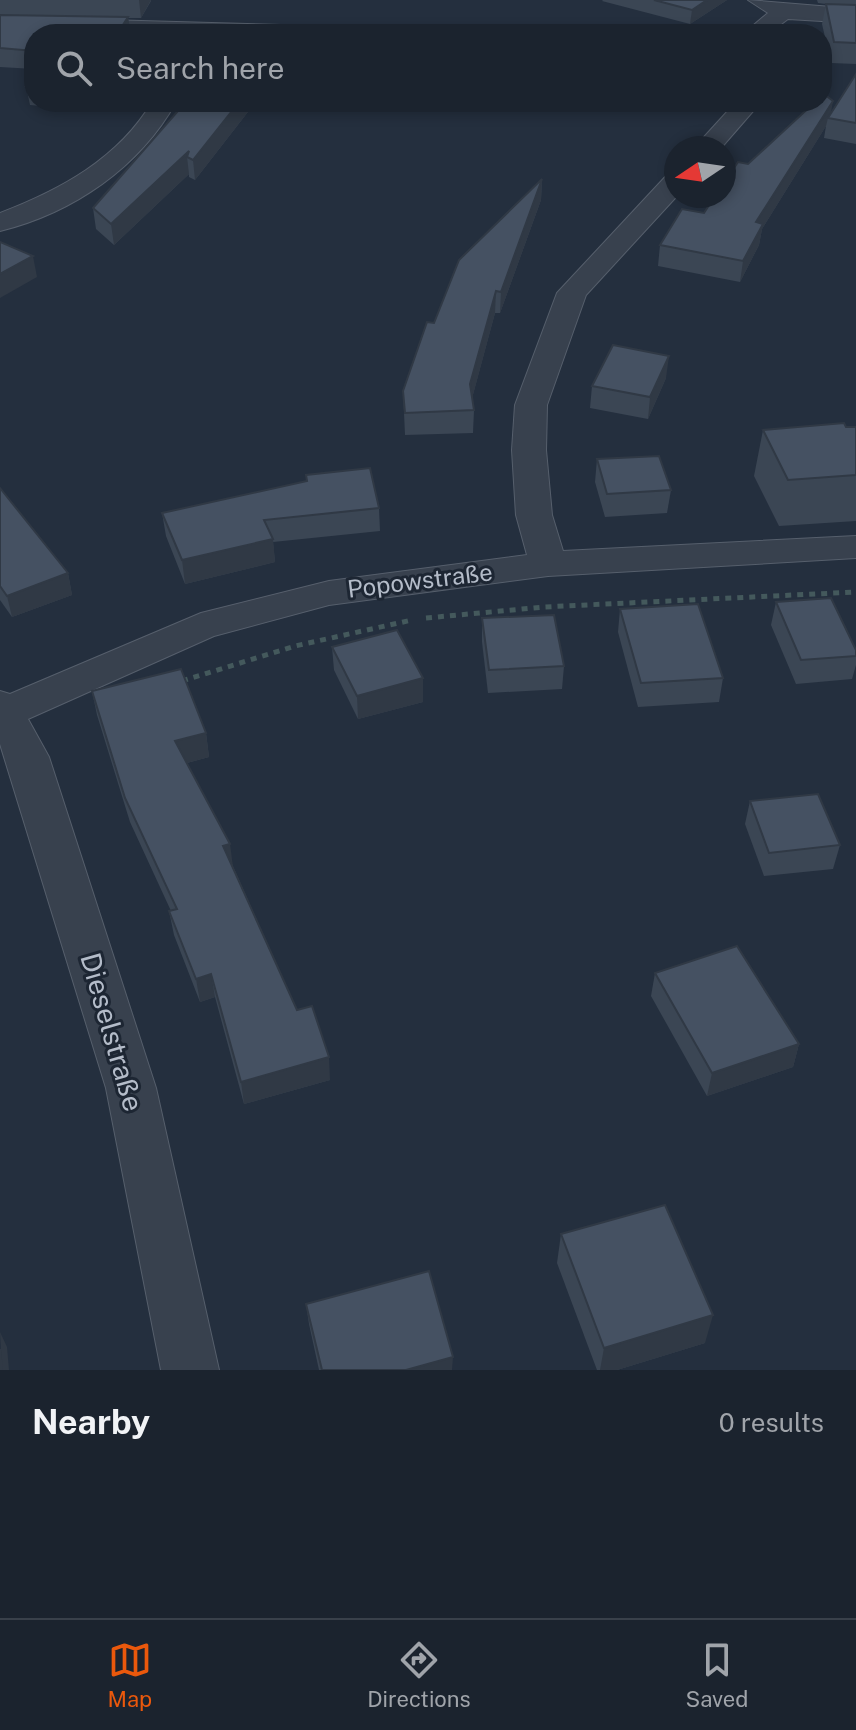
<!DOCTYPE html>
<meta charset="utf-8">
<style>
:root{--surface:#1b232e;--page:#282f3a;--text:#f1f3f6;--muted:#a0a4aa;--line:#39404a;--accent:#ea580c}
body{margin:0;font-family:"Public Sans",sans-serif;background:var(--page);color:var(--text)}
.compass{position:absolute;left:664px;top:136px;width:72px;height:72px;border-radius:50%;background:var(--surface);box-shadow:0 4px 12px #0003;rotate:257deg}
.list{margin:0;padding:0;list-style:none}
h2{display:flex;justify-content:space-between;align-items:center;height:104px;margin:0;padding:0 32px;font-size:34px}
h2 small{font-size:26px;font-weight:400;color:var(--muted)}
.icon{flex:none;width:44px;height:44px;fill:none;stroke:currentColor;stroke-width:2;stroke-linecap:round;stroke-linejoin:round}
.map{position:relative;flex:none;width:856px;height:1370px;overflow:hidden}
.search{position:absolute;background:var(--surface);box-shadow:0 4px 12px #0003;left:24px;right:24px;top:24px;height:88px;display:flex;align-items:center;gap:20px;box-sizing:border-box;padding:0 28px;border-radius:32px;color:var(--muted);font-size:30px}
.sheet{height:248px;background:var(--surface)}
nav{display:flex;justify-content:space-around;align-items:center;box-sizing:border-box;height:112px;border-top:2px solid var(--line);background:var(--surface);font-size:22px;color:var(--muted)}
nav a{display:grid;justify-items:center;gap:4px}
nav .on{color:var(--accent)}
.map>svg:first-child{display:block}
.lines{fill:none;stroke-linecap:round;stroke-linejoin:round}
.minor-casing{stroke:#565f6c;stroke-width:2}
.path{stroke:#44595c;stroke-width:5;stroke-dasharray:6 6;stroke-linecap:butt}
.minor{fill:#38414e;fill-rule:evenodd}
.wall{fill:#3b4654}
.shaded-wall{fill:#303945}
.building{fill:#455162;stroke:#303945;stroke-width:2}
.labels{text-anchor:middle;stroke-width:6;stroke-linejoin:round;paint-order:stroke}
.street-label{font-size:24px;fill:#b4bcc9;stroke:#1d2633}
.near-street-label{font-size:28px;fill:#b4bcc9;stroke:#1d2633}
</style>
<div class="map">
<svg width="856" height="1370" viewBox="0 0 856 1370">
<rect width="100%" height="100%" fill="#242f3e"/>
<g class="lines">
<defs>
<g id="minor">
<path d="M748,0L856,9V23L788,19L768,34H743L768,13Z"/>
<path d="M0,17L352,27L363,34L0,31Z"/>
<path d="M152,102H176C140,167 73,213 0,231V213C60,190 118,159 152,102Z"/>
<path d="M736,102H761L721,148H694Z"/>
<path d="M676,173L677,196L586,295L547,405L546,450L552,515L563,551L856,536V558L548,576L329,605L214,636L28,719L49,757L156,1088L219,1370H161L106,1088L0,744V691L10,694L201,613L329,581L527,555L516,515L512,450L515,405L557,293L667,175Z"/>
</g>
</defs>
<use href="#minor" class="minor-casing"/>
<g class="path">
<path d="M426,618L544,607L856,592"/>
<path d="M182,681L295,646L412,620"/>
</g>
<use href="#minor" class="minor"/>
</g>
<g class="wall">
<path d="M0,0H151V1L141,18H128L131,34H34V69L0,67V16H43L0,15Z"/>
<path d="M603,0H727L690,24L602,1Z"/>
<path d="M817,0H856V64L831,63L822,24L826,4L818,3Z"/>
<path d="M856,74V144L824,138L826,126L762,229L759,245L740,282L658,266L660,245L704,213L748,164L830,114Z"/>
<path d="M34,77V102H88L83,110L30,105L26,86Z"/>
<path d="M207,102H268L265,109L251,108L195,180L189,177V174L114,245L96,229L93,208L205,106Z"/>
<path d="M542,179L541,200L500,313H495L472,398L474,410L473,433L405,435L403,391L434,323Z"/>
<path d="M666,378L648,419L590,408L592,386Z"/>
<path d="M856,427V521L779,526L754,476L763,430Z"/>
<path d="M597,459L671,490L667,513L605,517L595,482Z"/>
<path d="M306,475L379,508L380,531L273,542L275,562L185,584L166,536L162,513L307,481Z"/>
<path d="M0,488L68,573L72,595L12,617L0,600Z"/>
<path d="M776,602L856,650V665L852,679L796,684L771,625Z"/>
<path d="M620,609L723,678L719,702L638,707L618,632Z"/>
<path d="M482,618L564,666L562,689L488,693L482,642Z"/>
<path d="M332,647L423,678V702L358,719L334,670Z"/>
<path d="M92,691L206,733L209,757L187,763L297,1010L330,1080L244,1104L215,997L200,1002L174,935L169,911H171L130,822L97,715Z"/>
<path d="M750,801L840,845L833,869L764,876L745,824Z"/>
<path d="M655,973L799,1044L793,1067L707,1096L651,996Z"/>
<path d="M561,1234L705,1343L617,1370H597L557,1263Z"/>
<path d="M306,1304L452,1370H319L309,1324Z"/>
</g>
<g class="shaded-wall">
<path d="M139,0H151L141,18Z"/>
<path d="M707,0H727L690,24L692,10Z"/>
<path d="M128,17L131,34H117Z"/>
<path d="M833,101L830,118H828L826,126L762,229L759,245L740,282L743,261L756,222Z"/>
<path d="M82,102H88L83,110Z"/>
<path d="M239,102H250L251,108L195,180L193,160Z"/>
<path d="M189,151L187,157L189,174L114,245L111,224Z"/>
<path d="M542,179L541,200L500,313L501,292Z"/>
<path d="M33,256L37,277L0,298V274Z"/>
<path d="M496,291L495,313L470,406V384Z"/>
<path d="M669,356L666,378L648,419L650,397Z"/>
<path d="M273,539L275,562L185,584L182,560Z"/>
<path d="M68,573L72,595L12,617L7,596Z"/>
<path d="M423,678V702L358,719L357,696Z"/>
<path d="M206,733L209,757L179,765L175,741Z"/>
<path d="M230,844L233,867L223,846Z"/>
<path d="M211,974L215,997L200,1002L196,979Z"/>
<path d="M799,1044L793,1067L707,1096L712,1073Z"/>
<path d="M329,1057L330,1080L244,1104L241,1082Z"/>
<path d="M713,1315L705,1343L617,1370H600L604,1348Z"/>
<path d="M0,1332L7,1347L9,1370H2Z"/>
<path d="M453,1357L452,1370H406Z"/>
</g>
<g class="building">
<path d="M654,0H707L692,10Z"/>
<path d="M826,4L856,5V43L834,42Z"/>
<path d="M0,15L128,17L117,34H34V51L0,48Z"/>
<path d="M233,29L284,30L282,34H231Z"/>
<path d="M856,74V123L828,118Z"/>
<path d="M34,77V86H26Z"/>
<path d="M824,94L833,101L756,222L763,224L743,261L660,245L682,209L704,213L715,196H724V183L738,162L748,164L815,102H822V96Z"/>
<path d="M207,102H239L193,160L187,157L189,151L111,224L93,208L184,104L205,106Z"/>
<path d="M542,179L501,292L496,291L470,384L474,410L405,413L403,391L427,322L434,323L459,260Z"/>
<path d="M0,242L33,256L0,274Z"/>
<path d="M613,345L669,356L650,397L592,386Z"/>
<path d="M844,423L846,427H856V475L788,480L763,430Z"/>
<path d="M659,456L671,490L607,494L597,459Z"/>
<path d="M370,468L379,508L264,520L273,539L182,560L162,513L307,481L306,475Z"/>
<path d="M0,488L68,573L7,596L0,586Z"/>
<path d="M831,598L856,650V656L801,660L776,602Z"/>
<path d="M698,604L723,678L641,683L620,609Z"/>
<path d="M554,615L564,666L489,670L482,618Z"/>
<path d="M397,630L423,678L357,696L332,647Z"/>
<path d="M181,669L206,733L175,741L230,844L223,846L297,1010L312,1006L329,1057L241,1082L211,974L196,979L169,911L177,909L125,798L92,691Z"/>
<path d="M818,794L840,845L769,853L750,801Z"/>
<path d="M737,946L799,1044L712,1073L655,973Z"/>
<path d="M665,1205L713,1315L604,1348L561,1234Z"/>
<path d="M429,1271L453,1357L406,1370H322L306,1304Z"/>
<path d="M0,1349L2,1370H0Z"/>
</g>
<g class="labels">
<g class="street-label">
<text transform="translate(420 581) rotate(-7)" y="8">Popowstraße</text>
</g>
<g class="near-street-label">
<text transform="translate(112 1032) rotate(74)" y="10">Dieselstraße</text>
</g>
</g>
</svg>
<svg class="compass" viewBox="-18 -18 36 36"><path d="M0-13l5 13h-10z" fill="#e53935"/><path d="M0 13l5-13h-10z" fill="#a0a4aa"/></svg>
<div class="search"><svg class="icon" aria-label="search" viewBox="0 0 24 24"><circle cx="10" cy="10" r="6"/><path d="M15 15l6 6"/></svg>Search here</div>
</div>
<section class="sheet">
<h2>Nearby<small>0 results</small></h2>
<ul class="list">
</ul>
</section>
<nav>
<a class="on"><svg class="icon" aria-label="map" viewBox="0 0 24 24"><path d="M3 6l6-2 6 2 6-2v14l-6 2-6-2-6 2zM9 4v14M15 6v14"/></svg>Map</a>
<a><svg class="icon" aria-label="directions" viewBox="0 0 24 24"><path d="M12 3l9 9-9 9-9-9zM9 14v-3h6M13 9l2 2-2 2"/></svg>Directions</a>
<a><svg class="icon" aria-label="saved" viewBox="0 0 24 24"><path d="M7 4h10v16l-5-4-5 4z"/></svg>Saved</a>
</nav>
